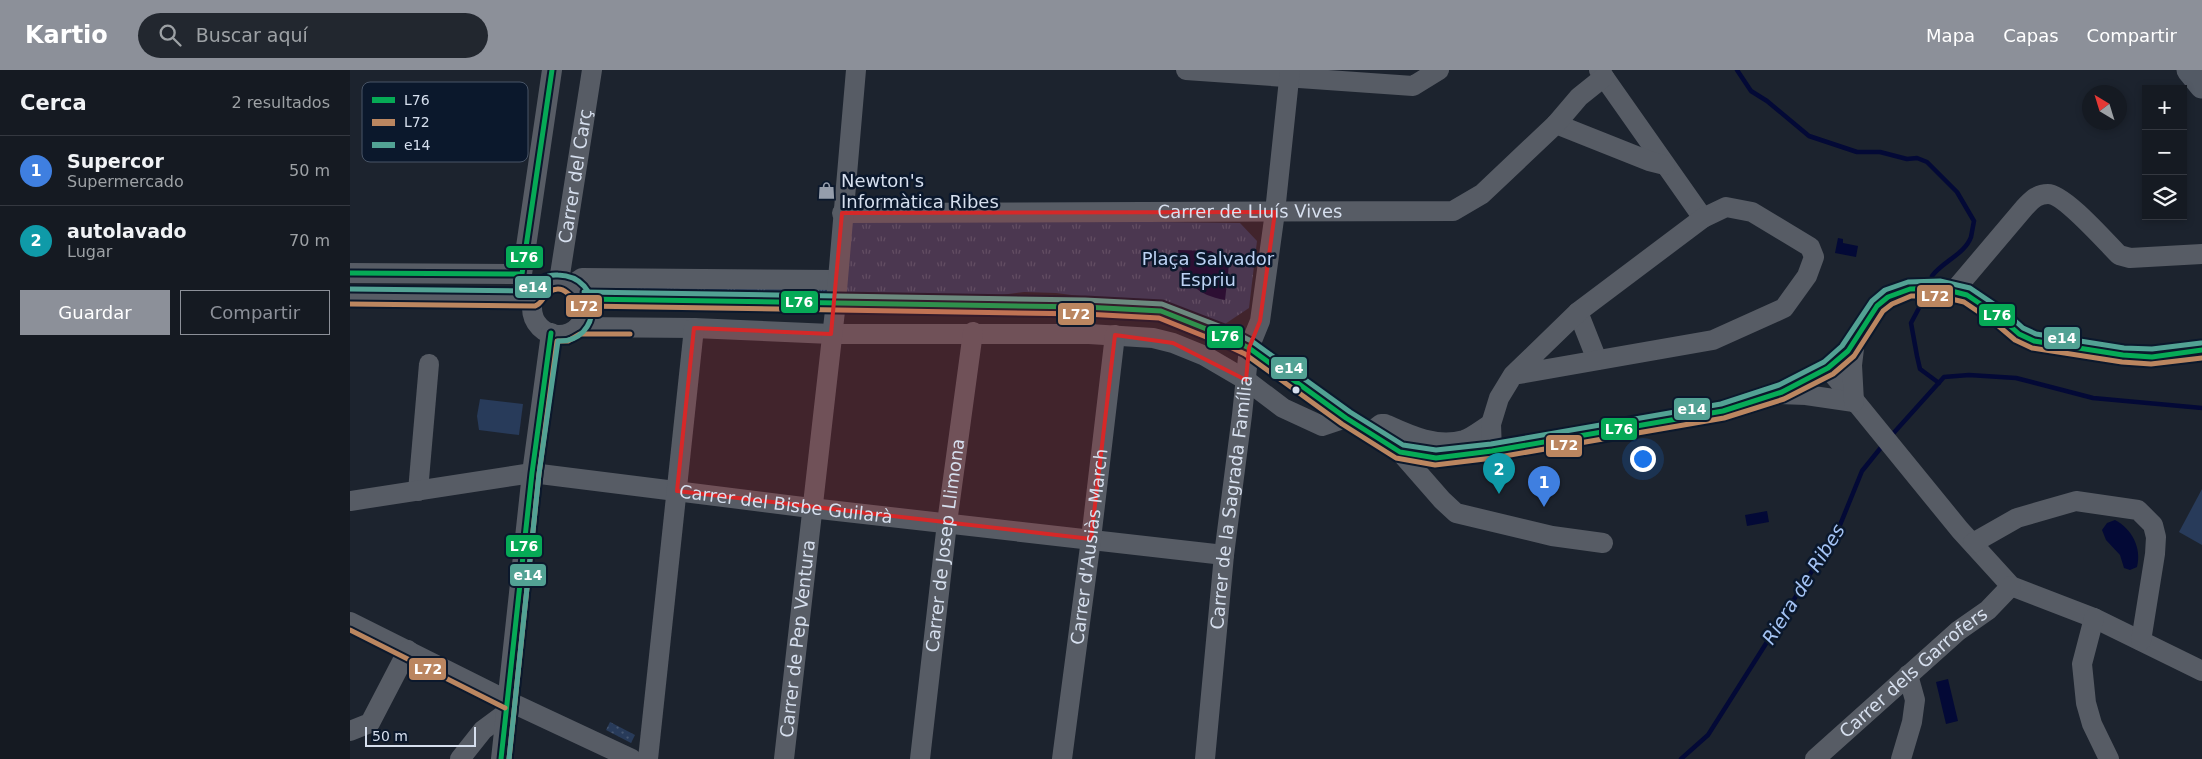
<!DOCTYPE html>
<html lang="es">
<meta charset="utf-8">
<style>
:root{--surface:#151a22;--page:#22272f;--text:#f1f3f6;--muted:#9da1a5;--line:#343840;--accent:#8c9099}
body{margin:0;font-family:"DejaVu Sans",sans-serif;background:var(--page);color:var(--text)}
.controls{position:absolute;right:15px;top:15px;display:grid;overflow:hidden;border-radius:0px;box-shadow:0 2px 8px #0003}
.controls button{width:45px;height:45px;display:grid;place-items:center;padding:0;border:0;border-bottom:1px solid var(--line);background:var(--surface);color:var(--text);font:25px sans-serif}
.compass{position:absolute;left:1732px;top:15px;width:45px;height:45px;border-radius:50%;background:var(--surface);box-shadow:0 2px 8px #0003;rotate:322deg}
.scale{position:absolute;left:15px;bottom:12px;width:111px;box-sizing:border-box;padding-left:5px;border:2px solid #d6dfee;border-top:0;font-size:14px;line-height:18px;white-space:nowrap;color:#d6dfee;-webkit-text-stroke:4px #0b182c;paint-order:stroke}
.you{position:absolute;left:1292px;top:388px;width:18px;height:18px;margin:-12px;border:4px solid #fff;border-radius:50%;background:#1a73e8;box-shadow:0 0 0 8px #1a73e833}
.badge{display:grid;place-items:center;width:32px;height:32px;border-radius:50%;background:var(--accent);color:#fff;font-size:16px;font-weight:700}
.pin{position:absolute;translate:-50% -41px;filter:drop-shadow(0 1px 2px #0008)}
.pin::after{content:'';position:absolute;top:26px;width:18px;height:15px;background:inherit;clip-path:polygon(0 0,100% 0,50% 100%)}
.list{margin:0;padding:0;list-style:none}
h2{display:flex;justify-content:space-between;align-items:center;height:65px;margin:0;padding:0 20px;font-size:21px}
h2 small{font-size:16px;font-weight:400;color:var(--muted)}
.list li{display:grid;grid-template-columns:32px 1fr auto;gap:15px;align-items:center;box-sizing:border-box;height:70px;padding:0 20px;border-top:1px solid var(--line)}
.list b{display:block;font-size:19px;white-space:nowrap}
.list p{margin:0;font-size:16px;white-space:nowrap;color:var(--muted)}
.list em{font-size:16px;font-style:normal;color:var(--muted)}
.actions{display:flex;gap:10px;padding:15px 20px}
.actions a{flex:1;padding:11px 0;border:1px solid var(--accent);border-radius:0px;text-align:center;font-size:18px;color:var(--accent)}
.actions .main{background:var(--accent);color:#fff}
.icon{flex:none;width:28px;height:28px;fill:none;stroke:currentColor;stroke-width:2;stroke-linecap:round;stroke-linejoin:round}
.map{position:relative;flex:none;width:1852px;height:689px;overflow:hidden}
header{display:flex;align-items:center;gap:30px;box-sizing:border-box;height:70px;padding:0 25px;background:var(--accent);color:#fff}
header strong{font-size:24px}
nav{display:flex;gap:28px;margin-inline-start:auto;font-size:18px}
.search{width:350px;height:45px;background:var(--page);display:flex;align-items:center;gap:12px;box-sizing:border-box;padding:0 18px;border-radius:28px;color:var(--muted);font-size:19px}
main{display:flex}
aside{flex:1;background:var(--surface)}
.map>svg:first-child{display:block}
.grass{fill:url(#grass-dots)}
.park{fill:url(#park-tufts)}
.garden{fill:#283b5a}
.water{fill:#030936}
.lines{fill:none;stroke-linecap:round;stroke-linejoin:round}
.stream{stroke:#030936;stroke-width:4.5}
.minor{stroke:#575c65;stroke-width:20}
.major{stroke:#535a65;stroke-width:25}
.bus-1-casing{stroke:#0b182c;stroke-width:9}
.bus-2-casing{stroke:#0b182c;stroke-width:9}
.bus-3-casing{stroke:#0b182c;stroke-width:9}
.bus-1{stroke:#06aa56;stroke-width:5}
.bus-2{stroke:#bb8660;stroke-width:5}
.bus-3{stroke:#52a294;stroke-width:5}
.marked{fill:#d62828;fill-opacity:0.2;stroke:#d62828;stroke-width:4;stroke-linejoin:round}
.bus-dot{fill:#d6dfee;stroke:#0b182c;stroke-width:2}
.labels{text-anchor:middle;stroke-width:5;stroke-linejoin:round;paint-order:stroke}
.street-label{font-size:18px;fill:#d6dfee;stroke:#0b182c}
.poi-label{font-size:18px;fill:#d6dfee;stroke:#0b182c;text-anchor:start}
.park-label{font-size:18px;fill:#bdd3f4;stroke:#0b182c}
.water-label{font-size:19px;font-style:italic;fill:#a4c3f4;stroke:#0b182c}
.key{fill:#0b182c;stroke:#485466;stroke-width:1}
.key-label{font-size:14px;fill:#d6dfee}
.line-badge{stroke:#0b182c;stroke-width:2}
.badge-label{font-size:14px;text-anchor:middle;font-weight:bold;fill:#fff}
</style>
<header>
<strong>Kartio</strong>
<div class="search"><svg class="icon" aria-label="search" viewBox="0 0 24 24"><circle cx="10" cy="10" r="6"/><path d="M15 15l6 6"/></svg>Buscar aquí</div>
<nav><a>Mapa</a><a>Capas</a><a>Compartir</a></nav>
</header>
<main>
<aside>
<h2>Cerca<small>2 resultados</small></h2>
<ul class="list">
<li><span class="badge" style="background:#3f7fe0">1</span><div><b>Supercor</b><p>Supermercado</p></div><em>50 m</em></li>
<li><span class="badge" style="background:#0f9aa8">2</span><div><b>autolavado</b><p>Lugar</p></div><em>70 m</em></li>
</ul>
<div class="actions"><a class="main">Guardar</a><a>Compartir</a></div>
</aside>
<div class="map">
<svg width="1852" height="689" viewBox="0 0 1852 689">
<defs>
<pattern id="grass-dots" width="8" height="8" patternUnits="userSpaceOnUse" patternTransform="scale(1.25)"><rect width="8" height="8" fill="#283b5a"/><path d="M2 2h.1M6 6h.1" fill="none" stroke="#465772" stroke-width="1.8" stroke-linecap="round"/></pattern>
<pattern id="park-tufts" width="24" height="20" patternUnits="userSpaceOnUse" patternTransform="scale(1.25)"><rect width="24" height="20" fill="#283b5a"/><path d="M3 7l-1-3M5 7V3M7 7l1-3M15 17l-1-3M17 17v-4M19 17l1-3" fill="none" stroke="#465772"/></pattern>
</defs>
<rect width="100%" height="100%" fill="#1c232e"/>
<path class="grass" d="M260,652L285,665L281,673L256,660Z"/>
<g class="park">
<path d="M496,148L890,153L907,171L899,238L872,256L830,239L706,223L674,222L629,228L490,225Z"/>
<path d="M482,214V225L238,222L235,217Z"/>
</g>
<g class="garden">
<path d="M130,329L173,334L169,365L129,360L127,346Z"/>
<path d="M1852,419V475L1829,462Z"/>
</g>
<g class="water">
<path d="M1488,168L1493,169V173L1508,176L1506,187L1485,183Z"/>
<path d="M828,180L861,181L879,194L875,230C846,225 831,210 828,180Z"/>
<path d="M1417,441L1419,452L1397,456L1395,445Z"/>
<path d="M1765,450C1782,459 1792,478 1787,497L1780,500L1774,498L1770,485L1756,470L1752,460L1757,453Z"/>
<path d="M1598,609L1608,651L1596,654L1586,612Z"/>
</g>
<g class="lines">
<g class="stream">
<path d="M1387,0L1401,21L1417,31L1459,66L1507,82H1530L1557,89L1567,88L1577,92L1607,122L1624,151C1623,156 1622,162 1621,167C1615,184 1592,192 1582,206"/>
<path d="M1569,238L1561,253L1567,286L1570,299L1589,313"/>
<path d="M1540,367L1594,307L1619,305L1666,308L1743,328L1852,338"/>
<path d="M1331,689L1358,665L1488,460L1512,401L1533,375"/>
</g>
<g class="minor">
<path d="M836,0L1063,16L1089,0"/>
<path d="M1249,0L1353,148"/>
<path d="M1206,54L1299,91L1315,95"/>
<path id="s1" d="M492,143L1103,141L1132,124L1206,54L1229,27L1254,7"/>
<path d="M0,203L172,204L202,0"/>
<path id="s2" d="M209,211L242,0"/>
<circle cx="209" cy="238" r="27"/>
<path d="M222,215L232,208L487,210"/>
<path d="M1603,222L1675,137C1682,130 1687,124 1698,124C1714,124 1756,172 1769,185L1780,188L1852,184"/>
<path d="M0,226L184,229"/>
<path d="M234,229L735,237L811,241L879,268L899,278L996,348L1050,382L1086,388L1142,381L1373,341L1432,322L1478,298L1498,281L1527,236L1538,227L1560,219L1590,218L1617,225L1650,247L1669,264L1684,271L1773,285L1802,287L1852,280"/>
<path d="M1228,242L1247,290"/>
<path d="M228,257L344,258L481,264H739L803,268L823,273L855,286L896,310L933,338L972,356L996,348"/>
<path d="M1478,298L1610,460L1661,516L1744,548L1852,601"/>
<path d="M1429,324L1456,325L1504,332"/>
<path d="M1504,332L1502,295L1505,270"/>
<path d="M1019,363L1031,354H1035C1059,365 1086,378 1114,370C1123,367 1132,359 1141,354"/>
<path d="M1142,381L1141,354L1149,328L1163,305L1228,242L1353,148L1376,137L1402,142L1460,177L1464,187L1457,206L1434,238L1363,270L1163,305"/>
<path d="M1050,382L1092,430L1106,443L1202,466L1253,473"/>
<path d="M68,421L79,294"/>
<path id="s3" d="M0,431L182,403L461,438L874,485"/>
<path d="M1623,473L1667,448L1726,431L1788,440L1803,455L1806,467L1805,484L1791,571"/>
<path d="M1744,548L1732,594L1736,633L1742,654L1759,689"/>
<path d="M0,552L158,631L282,689"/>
<path d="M0,661L20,653L58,580"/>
<path d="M110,689L133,660L156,643"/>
<path d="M151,689L182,403L201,263"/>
<path d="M298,689L344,258"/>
<path id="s4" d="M434,689L486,232L506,0"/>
<path id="s5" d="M570,689L597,453L623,262"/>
<path id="s6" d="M712,689L741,469L765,265"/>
<path id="s7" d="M855,689L874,485L892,345L899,278L910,251L925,142L940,0"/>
<path id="s8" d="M1465,689L1608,561L1638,540L1661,516"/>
<path d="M1551,689L1562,652L1565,630L1558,605"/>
</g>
<path class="major" d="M1839,0L1852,16"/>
<defs>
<g id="bus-1">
<path d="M0,203L172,204L202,0"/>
<path d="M234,229L735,237L811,241L879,268L899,278L996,348L1050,382L1086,388L1142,381L1373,341L1432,322L1478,298L1498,281L1527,236L1538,227L1560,219L1590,218L1617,225L1650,247L1669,264L1684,271L1773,285L1802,287L1852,280"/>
<path d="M151,689L182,403L201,263"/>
</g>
<g id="bus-2">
<path d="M0,234L185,236C192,234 193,226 199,222C216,211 222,233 234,236L735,244L809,248L876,275L895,284L992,354L1046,388L1085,395L1143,388L1374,348L1434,329L1483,304L1504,286L1533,241L1542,234L1561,226H1589L1614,232L1645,253L1665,270L1682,278L1772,292L1801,294L1852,288"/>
<path d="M0,560L155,638"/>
<path d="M159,689L189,404L207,271H218L230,264H280"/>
</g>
<g id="bus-3">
<path d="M0,219L180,221C186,211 196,204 208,205C255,206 252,273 208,271L189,404L159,689"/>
<path d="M234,222L735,230L812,234L882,261L903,272L1000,342L1053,375L1086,380L1141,374L1371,334L1429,315L1474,292L1492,276L1522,231L1535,220L1558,212L1590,211L1620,218L1654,241L1673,258L1686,264L1774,278L1802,279L1851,273"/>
</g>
</defs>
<use href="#bus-1" class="bus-1-casing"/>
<use href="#bus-2" class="bus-2-casing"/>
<use href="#bus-3" class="bus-3-casing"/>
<use href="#bus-1" class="bus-1"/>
<use href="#bus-2" class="bus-2"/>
<use href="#bus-3" class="bus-3"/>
</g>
<path class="marked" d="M925,142L910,251L899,278L896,310L823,273L765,265L741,469L327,421L344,258L481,264L492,143Z"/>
<defs>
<symbol id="shop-bare" viewBox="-9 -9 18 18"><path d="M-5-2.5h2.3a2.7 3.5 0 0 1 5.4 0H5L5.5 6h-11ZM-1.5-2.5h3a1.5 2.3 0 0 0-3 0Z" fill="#959dab" stroke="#0b182c" stroke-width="2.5" paint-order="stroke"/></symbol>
</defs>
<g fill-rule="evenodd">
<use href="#shop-bare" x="464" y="108" width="25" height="25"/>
</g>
<circle class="bus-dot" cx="946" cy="320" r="4.5"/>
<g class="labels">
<g class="street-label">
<text dy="6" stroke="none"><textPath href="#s2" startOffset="106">Carrer del Carç</textPath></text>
<text dy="6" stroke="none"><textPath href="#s1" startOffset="408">Carrer de Lluís Vives</textPath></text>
<text dy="6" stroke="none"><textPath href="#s7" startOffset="258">Carrer de la Sagrada Família</textPath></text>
<text dy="6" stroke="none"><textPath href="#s3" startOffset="440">Carrer del Bisbe Guilarà</textPath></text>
<text dy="6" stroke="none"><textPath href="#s5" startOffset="215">Carrer de Josep Llimona</textPath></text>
<text dy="6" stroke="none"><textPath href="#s6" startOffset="214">Carrer d'Ausiàs March</textPath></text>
<text dy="6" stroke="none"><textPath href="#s4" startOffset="121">Carrer de Pep Ventura</textPath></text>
<text dy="6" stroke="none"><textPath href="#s8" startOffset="131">Carrer dels Garrofers</textPath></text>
</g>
<g class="poi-label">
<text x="491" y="117">Newton's<tspan x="491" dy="21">Informàtica Ribes</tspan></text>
</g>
<g class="park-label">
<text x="858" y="195">Plaça Salvador<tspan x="858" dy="21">Espriu</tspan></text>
</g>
<g class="water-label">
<text transform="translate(1453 514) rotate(-58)" y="7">Riera de Ribes</text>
</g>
</g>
<rect x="12" y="12" width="166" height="80" rx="8" class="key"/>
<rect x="22" y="27" width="23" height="6" fill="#06aa56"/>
<rect x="22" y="49" width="23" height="7" fill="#bb8660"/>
<rect x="22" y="72" width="23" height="6" fill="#52a294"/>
<g class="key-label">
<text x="54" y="35">L76</text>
<text x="54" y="57">L72</text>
<text x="54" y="80">e14</text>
</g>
<g class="line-badge">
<rect x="155" y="175" width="39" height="24" rx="5" fill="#06aa56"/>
<rect x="164" y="205" width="38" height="24" rx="5" fill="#52a294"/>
<rect x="1566" y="214" width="38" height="24" rx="5" fill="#bb8660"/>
<rect x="430" y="220" width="39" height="24" rx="5" fill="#06aa56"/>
<rect x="215" y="224" width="38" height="24" rx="5" fill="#bb8660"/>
<rect x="707" y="232" width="38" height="24" rx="5" fill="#bb8660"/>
<rect x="1628" y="233" width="38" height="24" rx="5" fill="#06aa56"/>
<rect x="856" y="255" width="38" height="24" rx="5" fill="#06aa56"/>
<rect x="1693" y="256" width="38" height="24" rx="5" fill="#52a294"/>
<rect x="920" y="286" width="38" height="24" rx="5" fill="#52a294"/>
<rect x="1323" y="327" width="38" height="24" rx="5" fill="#52a294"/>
<rect x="1250" y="347" width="38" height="24" rx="5" fill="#06aa56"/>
<rect x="1195" y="364" width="38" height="24" rx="5" fill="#bb8660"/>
<rect x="155" y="464" width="38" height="24" rx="5" fill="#06aa56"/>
<rect x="159" y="493" width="38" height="24" rx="5" fill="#52a294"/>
<rect x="58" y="587" width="39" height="24" rx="5" fill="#bb8660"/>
</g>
<g class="badge-label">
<text x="174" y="192">L76</text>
<text x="183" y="222">e14</text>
<text x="1585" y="231">L72</text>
<text x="449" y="237">L76</text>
<text x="234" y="241">L72</text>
<text x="726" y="249">L72</text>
<text x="1647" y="250">L76</text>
<text x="875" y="271">L76</text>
<text x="1712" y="273">e14</text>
<text x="939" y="303">e14</text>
<text x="1342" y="344">e14</text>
<text x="1269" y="364">L76</text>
<text x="1214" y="380">L72</text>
<text x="174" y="481">L76</text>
<text x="178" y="510">e14</text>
<text x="78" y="604">L72</text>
</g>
</svg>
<div class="controls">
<button>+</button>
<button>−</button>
<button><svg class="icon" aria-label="layers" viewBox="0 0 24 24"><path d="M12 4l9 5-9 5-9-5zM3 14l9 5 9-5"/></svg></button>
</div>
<svg class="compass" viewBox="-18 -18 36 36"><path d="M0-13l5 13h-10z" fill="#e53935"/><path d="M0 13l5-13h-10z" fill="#9da1a5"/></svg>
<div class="scale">50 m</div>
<div class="you"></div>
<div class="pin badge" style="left:1194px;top:437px;background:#3f7fe0">1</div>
<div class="pin badge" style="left:1149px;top:424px;background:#0f9aa8">2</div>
</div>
</main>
